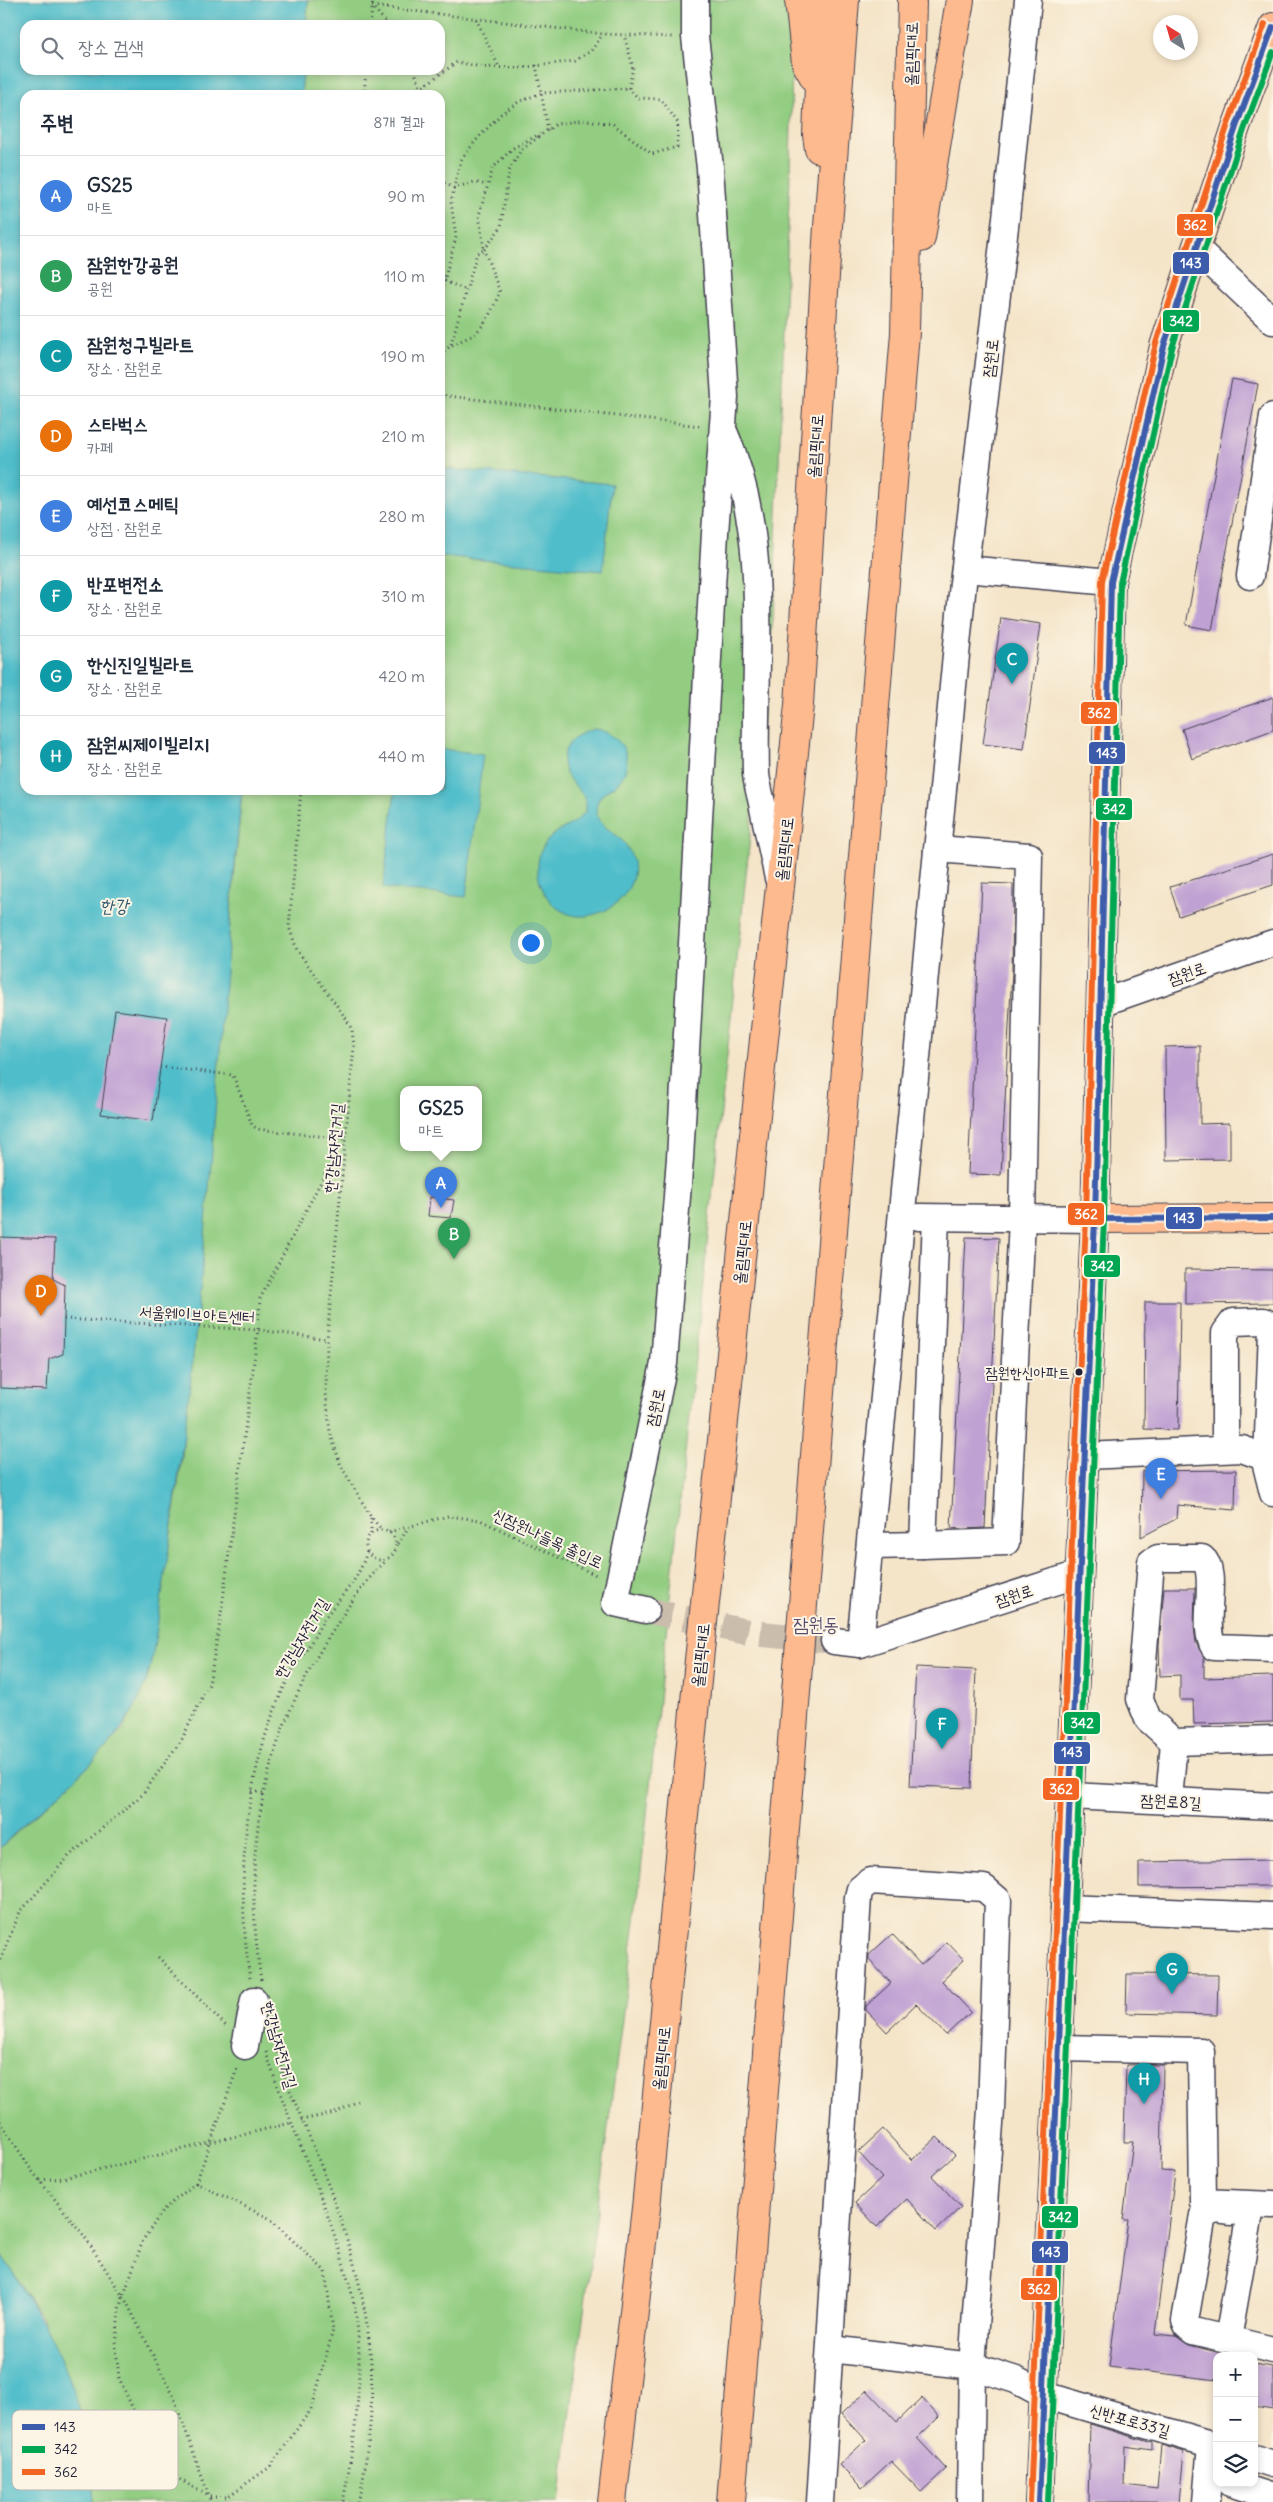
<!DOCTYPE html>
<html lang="ko">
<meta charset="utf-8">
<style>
:root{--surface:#fff;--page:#f6f6f7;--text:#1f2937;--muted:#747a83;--line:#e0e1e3;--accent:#db2777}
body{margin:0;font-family:Delius,"Poor Story",sans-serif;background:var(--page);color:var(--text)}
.controls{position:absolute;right:15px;bottom:15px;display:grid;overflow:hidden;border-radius:10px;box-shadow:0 2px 8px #0003}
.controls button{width:45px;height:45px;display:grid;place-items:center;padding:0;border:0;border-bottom:1px solid var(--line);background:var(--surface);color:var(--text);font:25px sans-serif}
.compass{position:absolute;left:1153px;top:15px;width:45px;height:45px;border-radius:50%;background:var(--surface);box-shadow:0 2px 8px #0003;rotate:323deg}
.you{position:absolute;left:530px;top:942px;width:18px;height:18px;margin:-12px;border:4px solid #fff;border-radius:50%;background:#1a73e8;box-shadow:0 0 0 8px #1a73e833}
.badge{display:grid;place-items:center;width:32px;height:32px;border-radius:50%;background:var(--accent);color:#fff;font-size:16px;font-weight:700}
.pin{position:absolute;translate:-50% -41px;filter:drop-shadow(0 1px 2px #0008)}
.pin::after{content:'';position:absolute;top:26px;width:18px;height:15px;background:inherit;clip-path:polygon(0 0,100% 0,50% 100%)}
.popup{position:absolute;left:400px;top:1086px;width:82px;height:65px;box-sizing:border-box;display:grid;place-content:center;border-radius:10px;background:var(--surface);filter:drop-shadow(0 1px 4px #0005);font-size:16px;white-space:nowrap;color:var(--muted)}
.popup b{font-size:19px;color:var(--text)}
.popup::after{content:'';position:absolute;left:50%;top:100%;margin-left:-10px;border:10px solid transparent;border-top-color:var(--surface)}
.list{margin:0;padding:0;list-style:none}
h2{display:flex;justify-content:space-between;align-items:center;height:65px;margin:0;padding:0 20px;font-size:21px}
h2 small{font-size:16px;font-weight:400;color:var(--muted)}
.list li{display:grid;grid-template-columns:32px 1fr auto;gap:15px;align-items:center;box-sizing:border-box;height:80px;padding:0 20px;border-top:1px solid var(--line)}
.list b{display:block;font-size:19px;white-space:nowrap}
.list p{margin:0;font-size:16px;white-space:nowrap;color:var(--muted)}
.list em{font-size:16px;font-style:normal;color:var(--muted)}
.icon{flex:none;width:28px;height:28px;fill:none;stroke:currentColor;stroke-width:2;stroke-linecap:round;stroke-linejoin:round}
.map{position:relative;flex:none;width:1273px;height:2502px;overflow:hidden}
.search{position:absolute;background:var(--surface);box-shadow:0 2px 8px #0003;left:20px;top:20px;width:425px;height:55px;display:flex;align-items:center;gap:12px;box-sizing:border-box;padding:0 18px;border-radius:15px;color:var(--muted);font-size:19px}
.panel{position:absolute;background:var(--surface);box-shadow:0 2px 8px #0003;left:20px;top:90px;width:425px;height:705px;border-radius:15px}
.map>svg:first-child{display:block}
.green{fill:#93cd82;stroke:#5a785e;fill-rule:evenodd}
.water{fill:#50bdca;stroke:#397082}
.building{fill:#c0a1d3}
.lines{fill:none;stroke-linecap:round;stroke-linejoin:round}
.minor-tunnel{stroke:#cabdac;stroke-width:26;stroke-dasharray:26 13;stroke-linecap:butt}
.minor-casing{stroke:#423f50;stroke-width:29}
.major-casing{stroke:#423f50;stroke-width:30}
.highway-casing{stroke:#423f50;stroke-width:30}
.path{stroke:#423f50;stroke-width:3;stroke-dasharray:1 4;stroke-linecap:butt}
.minor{stroke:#fff;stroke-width:26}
.major{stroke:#fcba8e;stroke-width:28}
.highway{stroke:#fcba8e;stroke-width:28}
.bus-1-casing{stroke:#fcf5e5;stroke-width:10}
.bus-2-casing{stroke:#fcf5e5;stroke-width:10}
.bus-3-casing{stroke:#fcf5e5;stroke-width:10}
.bus-1{stroke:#3d5bab;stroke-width:6}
.bus-2{stroke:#00a651;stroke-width:6}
.bus-3{stroke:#f26522;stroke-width:6}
.bus-dot{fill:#22223b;stroke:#fcf5e5;stroke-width:2}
.labels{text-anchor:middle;stroke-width:4;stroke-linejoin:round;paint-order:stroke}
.bus-label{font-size:15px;fill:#22223b;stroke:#fcf5e5;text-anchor:end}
.street-label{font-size:16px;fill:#22223b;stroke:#fcf5e5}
.water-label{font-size:18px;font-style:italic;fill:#32586d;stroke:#fcf5e5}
.quarter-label{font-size:19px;fill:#594e70;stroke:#fcf5e5}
.key{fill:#fcf5e5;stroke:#bbb6b2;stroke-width:1}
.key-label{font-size:14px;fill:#22223b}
.line-badge{stroke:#fcf5e5;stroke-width:2}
.badge-label{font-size:14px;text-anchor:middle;font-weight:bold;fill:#fff}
</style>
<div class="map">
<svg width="1273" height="2502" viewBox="0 0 1273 2502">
<rect width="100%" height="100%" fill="#fcf5e5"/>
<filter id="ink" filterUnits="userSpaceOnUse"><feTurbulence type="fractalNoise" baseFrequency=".02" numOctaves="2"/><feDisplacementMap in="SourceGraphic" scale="10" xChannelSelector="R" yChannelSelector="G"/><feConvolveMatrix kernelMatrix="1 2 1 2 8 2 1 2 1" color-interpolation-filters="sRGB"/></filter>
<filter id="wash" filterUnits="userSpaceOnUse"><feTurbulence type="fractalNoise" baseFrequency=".0096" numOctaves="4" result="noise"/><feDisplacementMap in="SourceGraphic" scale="20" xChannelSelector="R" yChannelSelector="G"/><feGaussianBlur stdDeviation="1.12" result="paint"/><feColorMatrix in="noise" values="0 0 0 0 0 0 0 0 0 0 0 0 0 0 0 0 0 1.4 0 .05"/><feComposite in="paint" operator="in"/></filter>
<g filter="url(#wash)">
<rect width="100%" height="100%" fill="#f4e4c8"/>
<path class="green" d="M308,0H793L790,175L773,619L639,1890L559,2502H94L88,2442L41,2317L0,2252V1848L89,1766L123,1729L147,1680L154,1645L182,1457L242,790H440V95H301L303,70H440V25H306ZM404,1089H478V1147H404Z"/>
<g class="water">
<path d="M0,0H308L306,25H25V70H303L301,95H25V790H242C218,1029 209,1270 174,1508C170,1542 165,1575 160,1608C155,1640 152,1672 138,1701C107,1762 46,1800 0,1848Z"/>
<path d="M440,468L612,484L603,571L440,556Z"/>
<path d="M595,729C617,733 635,753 623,776C617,787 605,789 599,799C596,804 595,813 598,818C604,830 620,834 627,847C647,879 618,914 584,916C574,917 564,913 556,907C536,890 530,856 551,837C562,827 576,824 585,812V799C581,790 573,785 568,777C554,754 572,733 595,729Z"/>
<path d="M440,749L483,754L466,897L383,888L395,790H440Z"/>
<path d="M0,2252C38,2312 72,2370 88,2441C92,2461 92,2482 94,2502H0Z"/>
</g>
<g id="blocks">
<g class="building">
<path d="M1232,379L1258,384L1212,630L1186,625Z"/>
<path d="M1001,618L1041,624L1024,749L983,744Z"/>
<path d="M1273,697V730L1192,759L1182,729Z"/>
<path d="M1273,854V885L1179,916L1170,887Z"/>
<path d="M982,883L1013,884L1012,971L1001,1175L968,1174Z"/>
<path d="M115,1010L167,1017L153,1121L101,1114Z"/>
<path d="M1200,1046V1124L1230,1123V1159L1166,1160L1165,1047Z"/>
<path d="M430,1197L454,1200L451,1218L428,1216Z"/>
<path d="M0,1237L55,1239L53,1279L65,1285L63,1354L49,1359L47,1390L0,1388Z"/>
<path d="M966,1237L999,1238L985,1528L962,1529L951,1528Z"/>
<path d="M1185,1269L1273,1270V1303L1185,1304Z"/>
<path d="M1145,1302H1180L1178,1430L1144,1429Z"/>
<path d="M1236,1470L1235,1510L1177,1505L1176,1519L1141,1537L1142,1471Z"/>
<path d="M1164,1588H1195L1194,1628L1196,1643L1204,1657V1678L1273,1676V1722L1194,1724L1193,1700H1180V1675L1160,1676L1159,1645Z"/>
<path d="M916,1667L976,1670L971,1788L910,1786Z"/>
<path d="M1273,1860V1886L1139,1887V1862Z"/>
<path d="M892,1934L921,1965L947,1942L964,1960L942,1981L971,2012L946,2035L916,2004L887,2032L866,2010V2006L891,1983L869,1960V1955Z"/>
<path d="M1127,1974L1218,1975L1217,2015L1126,2013Z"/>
<path d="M1126,2065H1163L1161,2171L1175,2172L1155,2334L1176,2336L1189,2345L1224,2354V2356H1217V2380L1109,2367L1128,2220H1123L1133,2142H1124Z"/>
<path d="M883,2129L912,2160L937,2137L955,2155L932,2176L961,2207L936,2231L907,2199L877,2227L855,2203L882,2178L858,2152Z"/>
<path d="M1254,2364L1273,2367V2410L1254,2407Z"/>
<path d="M867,2390L897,2422L922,2398L939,2417L917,2438L946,2469L921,2492L891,2461L862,2488L839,2465L866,2440L842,2414Z"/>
<path d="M1090,2424L1152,2443V2450L1125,2446L1124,2485L1157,2489L1161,2445L1184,2452L1179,2502H1088Z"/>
</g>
</g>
</g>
<g filter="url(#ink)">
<use href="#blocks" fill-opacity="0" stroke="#423f50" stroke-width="1"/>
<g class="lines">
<path class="minor-tunnel" d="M646,1610L751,1633L834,1641"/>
<defs>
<g id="minor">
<path d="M1196,248L1273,321"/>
<path d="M725,434C772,539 753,662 756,774C757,785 761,797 763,808C768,831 773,855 778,878"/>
<path d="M965,569L1111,582"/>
<path d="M1250,576L1273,416"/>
<path d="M1101,1003L1273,943"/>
<path d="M919,1217L1095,1219"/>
<path d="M936,1218L923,1545L1006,1542L1022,1219L1029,856L937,849"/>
<path d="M1225,1449V1333L1233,1322L1263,1321L1269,1324L1272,1330L1267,1461"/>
<path d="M1085,1456L1242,1449L1264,1457L1273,1493"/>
<path d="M870,1546L923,1545"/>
<path d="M646,1610L615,1603L664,1363L680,1158L715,533L725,397L710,168L695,37V0"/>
<path d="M834,1641L860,1644L1079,1574"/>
<path d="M860,1644L963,583L1006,218L1028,0"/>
<path d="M1273,1649L1214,1647C1200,1625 1220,1572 1202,1558H1158L1151,1562L1140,1699L1148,1719L1174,1742L1273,1739"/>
<path d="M1070,1796L1273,1806"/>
<path d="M1169,1800L1174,1742"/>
<path d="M1064,1908L1273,1916"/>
<path d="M245,2046L254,2000"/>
<path d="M1059,2048L1201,2051L1203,2202L1273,2205"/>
<path d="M1232,2212L1216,2210L1203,2215L1185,2321L1187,2326L1193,2331L1273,2350"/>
<path d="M1228,2339L1250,2213"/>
<path d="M831,2349L972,2366L1016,2380L1044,2395L1217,2446"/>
<path d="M1254,2458L1273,2464"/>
<path d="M1230,2483L1273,2497"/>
<path d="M820,2502L858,1897L860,1889L870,1881L984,1888L998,1900L991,2110L972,2366L970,2502"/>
<path d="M1206,2502L1211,2444"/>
</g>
<g id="major">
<path d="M1095,1219L1273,1218"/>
<path d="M1039,2502L1095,1219L1111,582L1164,346L1236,127L1273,27"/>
</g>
<g id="highway">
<path d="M799,0L806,63L819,86L817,135L819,149"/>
<path d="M820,63L821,0"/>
<path d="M921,238L960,0"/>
<path d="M612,2502L646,2208L699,1660L799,705L828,226L845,0"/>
<path d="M731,2502L905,333L912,0"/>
</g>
</defs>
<use href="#minor" class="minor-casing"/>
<use href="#major" class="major-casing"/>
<use href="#highway" class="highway-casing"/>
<g class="path">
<path d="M476,19L499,67"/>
<path d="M370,25L373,0"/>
<path d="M388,25L372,6L603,34L673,37"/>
<path d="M536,65L548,130"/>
<path d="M414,70L421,88"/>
<path d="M364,95L366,70"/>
<path d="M422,95L421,88L457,62L481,67L519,68L575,61L591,51L603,34"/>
<path d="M440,181L454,188L474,182L487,185"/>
<path d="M440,279L466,290"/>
<path d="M440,296L456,237L451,202L456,178L462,158L479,137L501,114L520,101L542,93L629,88"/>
<path d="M451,344L477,253L484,250L479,215L493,168L513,148L540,134"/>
<path d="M440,354C450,345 459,342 471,336C486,327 493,307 500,292L484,250L501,227L509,171L521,150L556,124L585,120L613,124L652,154L677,147L678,123L661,99L638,98L629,88L633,67L624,35"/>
<path d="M440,395L700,426"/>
<path d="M301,790L289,927L297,950L347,1020L352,1030L354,1046L327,1339L326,1394L330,1432L341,1466L371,1517L382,1530"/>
<path d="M160,1067L233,1075L252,1125L257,1129L346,1139"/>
<path d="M64,1319L258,1330L327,1339"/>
<circle cx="381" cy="1545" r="15"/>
<path d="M389,1532L448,1516L480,1520L598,1576"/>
<path d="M371,1534V1518"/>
<path d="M398,1544L408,1528"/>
<path d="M252,1791L263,1793"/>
<path d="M158,1957L226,2026"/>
<path d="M0,1960L20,1912L69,1856L142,1795L182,1739L209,1684L220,1622L258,1330L260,1299L327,1170"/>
<path d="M250,1978C235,1879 244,1764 291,1673C297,1663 304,1654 310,1644C316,1635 320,1624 327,1615C344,1592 359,1580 367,1551"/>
<path d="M261,1980C241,1848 262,1738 336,1626C351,1602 366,1579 387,1560"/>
<path d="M272,2033C281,2077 302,2116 318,2158C356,2256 383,2343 367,2450C365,2467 363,2485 358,2502"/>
<path d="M266,2052C288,2122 321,2188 342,2259C347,2277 353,2295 356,2314C364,2378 355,2439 343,2502"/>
<path d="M301,2120L335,2113L358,2101"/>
<path d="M0,2121L32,2171L85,2237L127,2303L173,2395L211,2502"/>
<path d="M40,2180L64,2178L291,2123"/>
<path d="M196,2183L164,2209L143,2240L119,2309L116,2347L119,2378L142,2429L179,2479L210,2497H227L270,2467L312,2408L333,2330L325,2271L269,2218L196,2183L238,2066"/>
</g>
<use href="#minor" class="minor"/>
<use href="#major" class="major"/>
<use href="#highway" class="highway"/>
<defs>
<g id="bus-1">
<path d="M1095,1219L1273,1218"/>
<path d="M1039,2502L1095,1219L1111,582L1164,346L1236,127L1273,27"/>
</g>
<path id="bus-2" d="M1048,2502L1104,1219L1120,583L1172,348L1244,130L1273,52"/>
<path id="bus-3" d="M1030,2502L1086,1219L1102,581L1156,343L1228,124L1265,24"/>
</defs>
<use href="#bus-1" class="bus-1-casing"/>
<use href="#bus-2" class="bus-2-casing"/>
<use href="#bus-3" class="bus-3-casing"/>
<use href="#bus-1" class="bus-1"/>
<use href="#bus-2" class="bus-2"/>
<use href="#bus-3" class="bus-3"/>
</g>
</g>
<circle class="bus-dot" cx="1079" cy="1372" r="4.5"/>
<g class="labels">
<g class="bus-label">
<text x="1070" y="1378">잠원한신아파트</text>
</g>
<g class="street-label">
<text transform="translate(911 54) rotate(-89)" y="6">올림픽대로</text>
<text transform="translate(990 358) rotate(-83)" y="6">잠원로</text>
<text transform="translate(815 446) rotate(-86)" y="6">올림픽대로</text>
<text transform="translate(784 849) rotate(-84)" y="6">올림픽대로</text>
<text transform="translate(1187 973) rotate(-19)" y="6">잠원로</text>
<text transform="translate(333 1148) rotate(-85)" y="6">한강남자전거길</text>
<text transform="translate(742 1252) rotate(-84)" y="6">올림픽대로</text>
<text transform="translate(197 1314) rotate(3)" y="6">서울웨이브아트센터</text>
<text transform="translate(655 1407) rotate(-78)" y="6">잠원로</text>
<text transform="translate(548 1538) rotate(25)" y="6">신잠원나들목 출입로</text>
<text transform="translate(1014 1595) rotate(-18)" y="6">잠원로</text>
<text transform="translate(301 1638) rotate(-59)" y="6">한강남자전거길</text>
<text transform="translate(700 1655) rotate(-84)" y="6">올림픽대로</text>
<text transform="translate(1171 1801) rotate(3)" y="6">잠원로8길</text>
<text transform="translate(280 2045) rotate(74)" y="6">한강남자전거길</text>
<text transform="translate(661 2058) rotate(-84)" y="6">올림픽대로</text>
<text transform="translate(1130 2420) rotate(16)" y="6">신반포로33길</text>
</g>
<g class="water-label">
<text x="114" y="912">한강</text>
</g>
<g class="quarter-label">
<text x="816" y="1631">잠원동</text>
</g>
</g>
<rect x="12" y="2410" width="166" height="80" rx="8" class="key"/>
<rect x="22" y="2424" width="23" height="6" fill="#3d5bab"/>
<rect x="22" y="2446" width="23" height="7" fill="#00a651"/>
<rect x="22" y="2469" width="23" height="6" fill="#f26522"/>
<g class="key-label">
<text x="54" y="2432">143</text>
<text x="54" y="2454">342</text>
<text x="54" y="2477">362</text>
</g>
<g class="line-badge">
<rect x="1176" y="213" width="38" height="24" rx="5" fill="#f26522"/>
<rect x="1172" y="251" width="38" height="24" rx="5" fill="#3d5bab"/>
<rect x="1162" y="309" width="38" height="24" rx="5" fill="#00a651"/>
<rect x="1080" y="701" width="38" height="24" rx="5" fill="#f26522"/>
<rect x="1088" y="741" width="38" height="24" rx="5" fill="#3d5bab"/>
<rect x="1095" y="797" width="38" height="24" rx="5" fill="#00a651"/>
<rect x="1067" y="1202" width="38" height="24" rx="5" fill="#f26522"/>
<rect x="1165" y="1206" width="38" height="24" rx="5" fill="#3d5bab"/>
<rect x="1083" y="1254" width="38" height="24" rx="5" fill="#00a651"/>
<rect x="1063" y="1711" width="38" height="24" rx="5" fill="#00a651"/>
<rect x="1053" y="1741" width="38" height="24" rx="5" fill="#3d5bab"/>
<rect x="1042" y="1777" width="38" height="24" rx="5" fill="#f26522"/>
<rect x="1041" y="2205" width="38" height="24" rx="5" fill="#00a651"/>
<rect x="1031" y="2240" width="38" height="24" rx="5" fill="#3d5bab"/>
<rect x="1020" y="2277" width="38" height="24" rx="5" fill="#f26522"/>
</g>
<g class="badge-label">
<text x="1195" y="230">362</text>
<text x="1191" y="268">143</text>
<text x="1181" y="326">342</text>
<text x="1099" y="718">362</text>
<text x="1107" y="758">143</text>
<text x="1114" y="814">342</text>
<text x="1086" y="1219">362</text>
<text x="1184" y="1223">143</text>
<text x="1102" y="1271">342</text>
<text x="1082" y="1728">342</text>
<text x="1072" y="1757">143</text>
<text x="1061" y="1794">362</text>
<text x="1060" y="2222">342</text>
<text x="1050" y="2257">143</text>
<text x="1039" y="2294">362</text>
</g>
</svg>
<div class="controls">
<button>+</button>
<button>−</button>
<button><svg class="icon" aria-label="layers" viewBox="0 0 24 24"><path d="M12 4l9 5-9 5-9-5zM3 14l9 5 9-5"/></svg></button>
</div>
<svg class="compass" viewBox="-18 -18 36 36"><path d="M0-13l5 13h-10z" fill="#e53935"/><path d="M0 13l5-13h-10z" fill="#747a83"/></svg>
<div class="you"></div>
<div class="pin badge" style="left:441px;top:1208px;background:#3f7fe0">A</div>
<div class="popup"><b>GS25</b>마트</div>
<div class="pin badge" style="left:454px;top:1259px;background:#2e9e5b">B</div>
<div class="pin badge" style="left:1012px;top:684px;background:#0f9aa8">C</div>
<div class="pin badge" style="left:41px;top:1316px;background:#e8710a">D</div>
<div class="pin badge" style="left:1161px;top:1499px;background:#3f7fe0">E</div>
<div class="pin badge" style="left:942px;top:1749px;background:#0f9aa8">F</div>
<div class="pin badge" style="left:1172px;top:1994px;background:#0f9aa8">G</div>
<div class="pin badge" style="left:1144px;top:2104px;background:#0f9aa8">H</div>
<div class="search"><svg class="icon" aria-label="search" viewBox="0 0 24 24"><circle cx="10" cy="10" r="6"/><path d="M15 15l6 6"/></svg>장소 검색</div>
<section class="panel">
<h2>주변<small>8개 결과</small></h2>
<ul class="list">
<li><span class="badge" style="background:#3f7fe0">A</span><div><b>GS25</b><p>마트</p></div><em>90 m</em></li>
<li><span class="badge" style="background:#2e9e5b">B</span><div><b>잠원한강공원</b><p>공원</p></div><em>110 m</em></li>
<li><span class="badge" style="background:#0f9aa8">C</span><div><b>잠원청구빌라트</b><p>장소 · 잠원로</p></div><em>190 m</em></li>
<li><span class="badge" style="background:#e8710a">D</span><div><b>스타벅스</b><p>카페</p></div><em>210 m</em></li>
<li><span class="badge" style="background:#3f7fe0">E</span><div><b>예선코스메틱</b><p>상점 · 잠원로</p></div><em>280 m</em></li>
<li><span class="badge" style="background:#0f9aa8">F</span><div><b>반포변전소</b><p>장소 · 잠원로</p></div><em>310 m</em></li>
<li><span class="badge" style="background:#0f9aa8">G</span><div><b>한신진일빌라트</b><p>장소 · 잠원로</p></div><em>420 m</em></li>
<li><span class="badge" style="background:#0f9aa8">H</span><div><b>잠원씨제이빌리지</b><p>장소 · 잠원로</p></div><em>440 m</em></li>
</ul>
</section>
</div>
